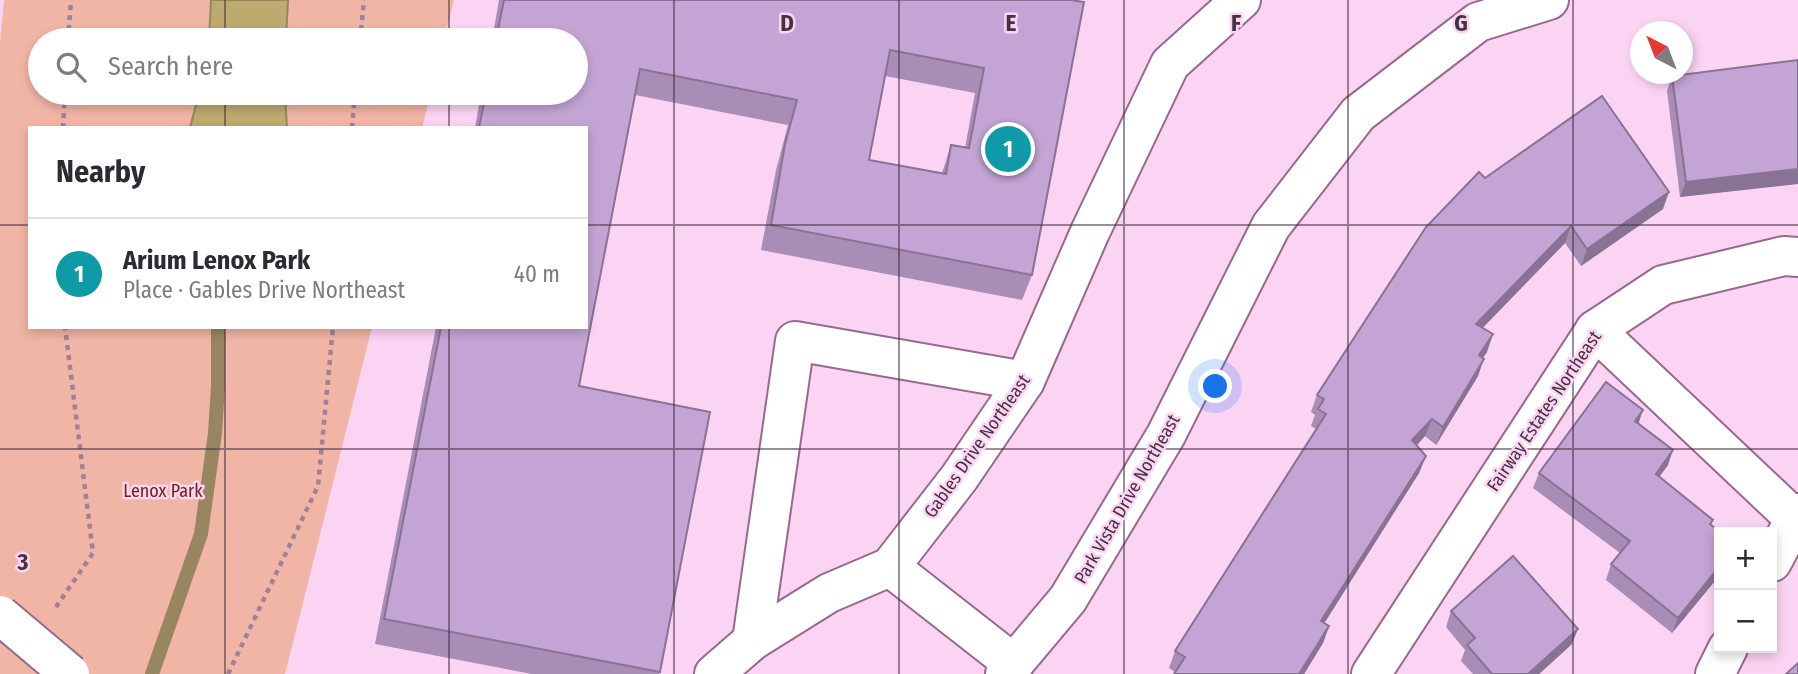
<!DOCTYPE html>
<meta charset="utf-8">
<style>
:root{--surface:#fff;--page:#f7f7f7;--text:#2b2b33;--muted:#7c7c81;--line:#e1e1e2;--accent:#7c3aed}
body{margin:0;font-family:"Fira Sans Condensed",sans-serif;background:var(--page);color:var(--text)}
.controls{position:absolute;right:21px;bottom:21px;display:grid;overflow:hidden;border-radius:0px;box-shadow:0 4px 10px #0003}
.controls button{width:63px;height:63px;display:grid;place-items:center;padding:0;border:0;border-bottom:2px solid var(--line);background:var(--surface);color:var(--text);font:35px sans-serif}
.compass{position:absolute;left:1630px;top:21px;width:63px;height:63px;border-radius:50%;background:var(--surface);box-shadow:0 4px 10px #0003;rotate:318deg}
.you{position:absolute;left:1216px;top:387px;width:24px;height:24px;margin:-18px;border:5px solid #fff;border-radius:50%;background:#1a73e8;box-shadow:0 0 0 10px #1a73e833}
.badge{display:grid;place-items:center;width:46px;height:46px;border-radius:50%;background:var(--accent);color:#fff;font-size:23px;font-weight:700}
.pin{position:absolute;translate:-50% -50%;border:4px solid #fff;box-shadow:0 2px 7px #0006}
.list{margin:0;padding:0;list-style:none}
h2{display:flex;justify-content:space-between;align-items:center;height:91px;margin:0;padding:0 28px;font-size:30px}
h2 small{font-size:23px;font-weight:400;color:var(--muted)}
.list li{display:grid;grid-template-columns:46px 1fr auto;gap:21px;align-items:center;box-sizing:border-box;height:112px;padding:0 28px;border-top:2px solid var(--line)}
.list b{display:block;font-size:26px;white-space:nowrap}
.list p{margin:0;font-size:23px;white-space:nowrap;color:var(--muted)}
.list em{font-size:23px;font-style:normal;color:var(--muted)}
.icon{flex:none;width:38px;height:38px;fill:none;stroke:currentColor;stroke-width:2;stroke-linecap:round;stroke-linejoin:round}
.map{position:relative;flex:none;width:1798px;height:674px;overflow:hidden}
.search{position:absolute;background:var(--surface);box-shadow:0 4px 10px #0003;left:28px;top:28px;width:560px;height:77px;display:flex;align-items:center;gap:18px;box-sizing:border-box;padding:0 24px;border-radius:38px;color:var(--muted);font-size:26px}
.panel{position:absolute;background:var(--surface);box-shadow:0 4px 10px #0003;left:28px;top:126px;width:560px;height:203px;border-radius:0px}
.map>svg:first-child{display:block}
.green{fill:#f1b5a6}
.water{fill:#bcaa6f;stroke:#988661;stroke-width:2}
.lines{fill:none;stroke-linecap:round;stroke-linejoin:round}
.stream{stroke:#988661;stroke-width:14}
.minor-casing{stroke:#96698d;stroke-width:42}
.path{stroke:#9f8198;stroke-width:4.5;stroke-dasharray:5 5;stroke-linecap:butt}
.minor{stroke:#fff;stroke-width:38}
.minor-bridge-casing{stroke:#96698d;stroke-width:42;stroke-linecap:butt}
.minor-bridge{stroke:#fff;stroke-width:38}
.wall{fill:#a88db6;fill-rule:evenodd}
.shaded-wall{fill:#887394}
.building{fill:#c3a4d4;stroke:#887394;stroke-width:2;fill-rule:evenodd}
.grid{fill:none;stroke:#453241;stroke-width:2;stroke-opacity:0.55}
.labels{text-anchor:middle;stroke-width:5;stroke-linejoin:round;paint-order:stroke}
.street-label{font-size:18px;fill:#453241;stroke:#fcd4f3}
.park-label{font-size:18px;fill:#6e2313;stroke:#fcd4f3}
.grid-label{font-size:23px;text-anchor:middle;font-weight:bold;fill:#453241;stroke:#fcd4f3;stroke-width:5;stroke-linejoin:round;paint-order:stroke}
</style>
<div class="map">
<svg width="1798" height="674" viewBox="0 0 1798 674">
<rect width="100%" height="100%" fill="#fcd4f3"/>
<path class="green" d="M4,0H454L444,40H40V93H431L422,128H30V327H372L285,674H0V44Z"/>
<g class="water">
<path d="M211,0H288L286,40H209Z"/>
<path d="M199,93H285L287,128H190Z"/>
</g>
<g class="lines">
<path class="stream" d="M152,674L201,534L215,433L218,386V327"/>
<defs>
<g id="minor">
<path d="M1595,330L1794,518"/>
<path d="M1772,562L1798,513"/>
<path d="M890,567L1014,664"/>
<path d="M752,641L795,341L1025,381"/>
<path d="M714,674L752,641L829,593L890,567L959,478L1025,381L1090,232L1170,64L1241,0"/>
<path d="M1005,674L1068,599L1166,435L1271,226L1358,114L1478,22L1549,0"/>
<path d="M1371,674L1595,330L1663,285L1784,256L1798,257"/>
<path d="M1715,674L1728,648"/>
</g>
</defs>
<use href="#minor" class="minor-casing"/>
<g class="path">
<path d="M68,40L71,0"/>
<path d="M360,40L364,0"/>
<path d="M63,128L65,93"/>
<path d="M352,128L355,93"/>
<path d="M56,607L93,553L65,327"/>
<path d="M228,674L318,486L333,327"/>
</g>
<use href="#minor" class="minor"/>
<defs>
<path id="minor-bridge" d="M0,615L70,674"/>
</defs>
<use href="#minor-bridge" class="minor-bridge-casing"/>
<use href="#minor-bridge" class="minor-bridge"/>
</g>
<g class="wall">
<path d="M499,0H1071L1032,275L1022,300L761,250L776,170L788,125L635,95L579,386L660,672L659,674H532L375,644L436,327H586V128H475L481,93H576V40H492ZM885,76L975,93L965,148L951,145L942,173L869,160Z"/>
<path d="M1672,76L1780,185L1680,197L1667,91Z"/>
<path d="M1485,178L1663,209L1581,266L1565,243L1482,328L1487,352L1483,357L1478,376L1436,445L1425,436L1417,445L1426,456L1419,473L1324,623L1329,626L1323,643L1304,674H1174L1175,672L1169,668L1175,651L1316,429L1311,426L1315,415L1311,412L1317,395Z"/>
<path d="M1638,424L1668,465L1659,477L1719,532V576L1672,633L1606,580L1611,564L1620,553L1533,488L1539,473Z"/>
<path d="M1451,611L1572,644L1539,674H1473L1461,661L1465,650L1446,627Z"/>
</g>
<g class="shaded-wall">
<path d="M1798,169V184L1680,197L1686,182Z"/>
<path d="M1669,192L1663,209L1581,266L1587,249Z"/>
<path d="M1571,226L1565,243L1470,341L1476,324Z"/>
<path d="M1493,334L1487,352L1473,372L1479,355Z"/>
<path d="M1484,359L1478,376L1436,445L1443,427Z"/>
<path d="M1643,410L1638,425L1635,421Z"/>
<path d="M1432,419L1425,436L1406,457L1412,440Z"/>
<path d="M1673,450L1668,465L1650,489L1656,474Z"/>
<path d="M1426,456L1419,473L1315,638L1321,621Z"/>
<path d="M1719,567V576L1672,633L1678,618Z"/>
<path d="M1329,626L1323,643L1304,674H1299Z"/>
<path d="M1578,629L1572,644L1539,674H1528Z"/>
</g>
<g class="building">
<path d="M504,0H1071L1084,2L1032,275L771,225L785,144L797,100L640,69L579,386L710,412L660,672L384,619L441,327H586V128H479L486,93H576V40H496ZM890,50L984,68L969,148L951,145L946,174L869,160Z"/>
<path d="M1798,60V169L1686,182L1672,76Z"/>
<path d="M1602,96L1669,192L1587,249L1571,226L1476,324L1493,334L1479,355L1484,359L1443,427L1432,419L1412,440L1426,456L1321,621L1329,626L1299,674H1174L1185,657L1175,651L1326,414L1318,409L1324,399L1317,395L1426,227L1479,172L1485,178Z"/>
<path d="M1606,382L1643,410L1635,421L1673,450L1656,474L1713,520L1710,524L1720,532L1719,567L1678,618L1611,564L1630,541L1539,473Z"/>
<path d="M1513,556L1578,629L1528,674H1492L1467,645L1475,638L1451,611Z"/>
<path d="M1798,663V674H1786Z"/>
</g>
<path class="grid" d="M225,0V40M449,0V40M674,0V674M899,0V674M1124,0V674M1348,0V674M1573,0V674M225,93V128M449,93V128M0,225H30M586,225H1798M225,327V674M449,327V674M0,449H1798"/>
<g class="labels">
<g class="street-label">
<text transform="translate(1544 411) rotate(-56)" y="6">Fairway Estates Northeast</text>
<text transform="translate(977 446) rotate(-55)" y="6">Gables Drive Northeast</text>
<text transform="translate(1127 499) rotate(-60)" y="6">Park Vista Drive Northeast</text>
</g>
<g class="park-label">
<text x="163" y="497">Lenox Park</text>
</g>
</g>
<g class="grid-label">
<text x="787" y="31">D</text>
<text x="1011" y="31">E</text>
<text x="1236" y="31">F</text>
<text x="1461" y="31">G</text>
<text x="23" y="570">3</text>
</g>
</svg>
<div class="controls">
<button>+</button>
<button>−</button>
</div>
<svg class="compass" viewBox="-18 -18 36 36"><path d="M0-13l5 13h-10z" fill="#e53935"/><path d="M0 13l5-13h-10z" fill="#7c7c81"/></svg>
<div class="you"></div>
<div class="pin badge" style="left:1008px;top:149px;background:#0f9aa8">1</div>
<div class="search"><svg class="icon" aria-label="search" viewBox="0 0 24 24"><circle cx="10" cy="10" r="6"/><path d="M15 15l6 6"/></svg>Search here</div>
<section class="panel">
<h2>Nearby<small></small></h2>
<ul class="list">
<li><span class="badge" style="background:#0f9aa8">1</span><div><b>Arium Lenox Park</b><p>Place · Gables Drive Northeast</p></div><em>40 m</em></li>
</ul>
</section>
</div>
